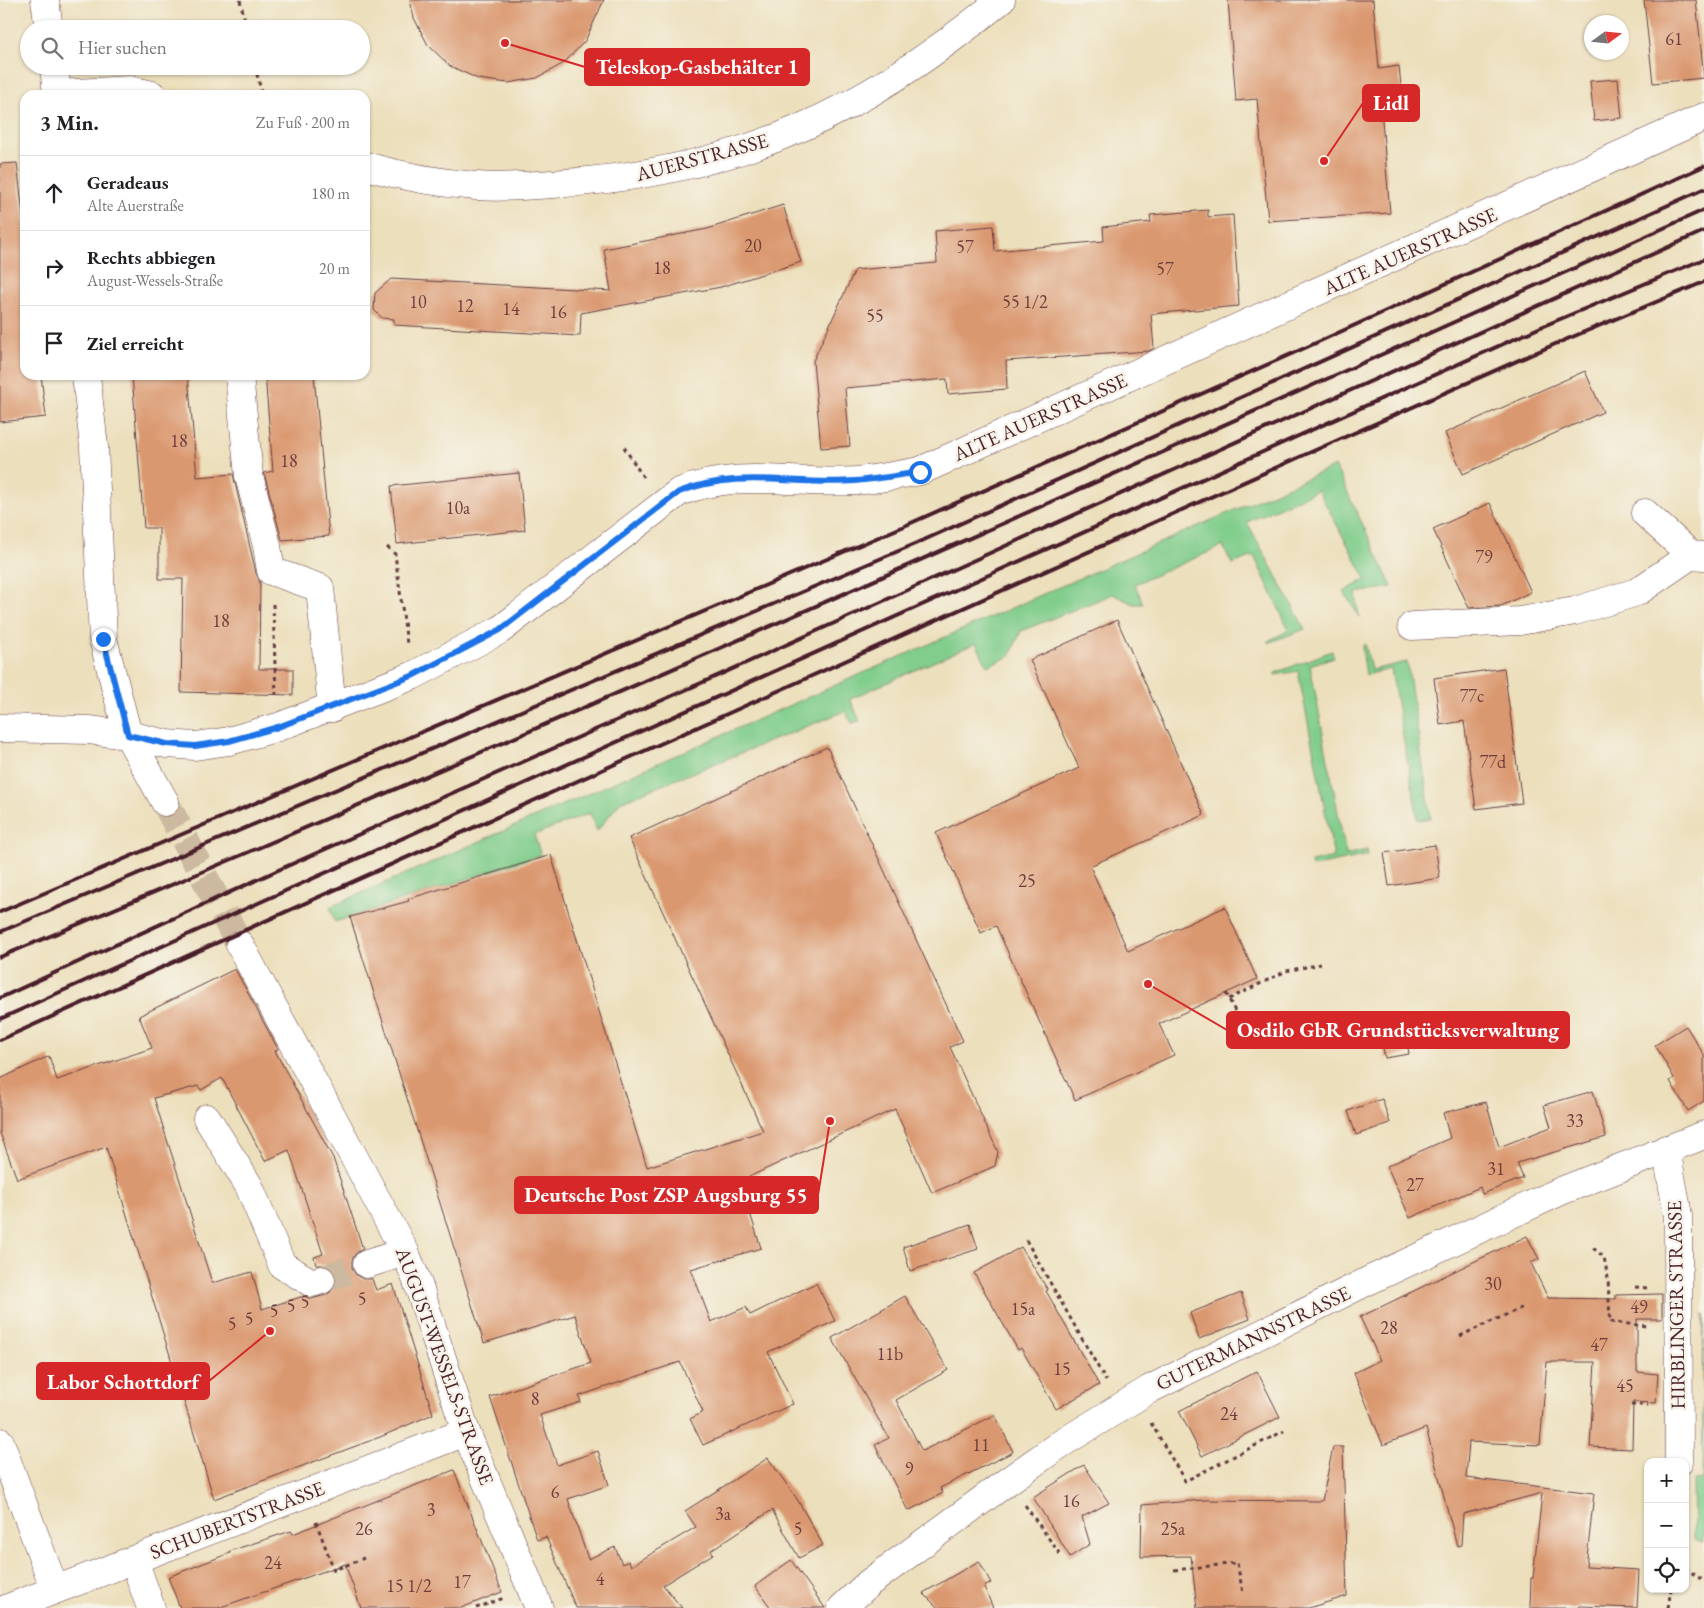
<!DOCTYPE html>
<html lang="de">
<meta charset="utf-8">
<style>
:root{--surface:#fff;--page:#f6f6f6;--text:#202124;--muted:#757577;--line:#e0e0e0}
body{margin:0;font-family:"EB Garamond",serif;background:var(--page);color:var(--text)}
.controls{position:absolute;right:15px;bottom:15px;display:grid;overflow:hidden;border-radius:10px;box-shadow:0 1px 4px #0004}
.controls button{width:45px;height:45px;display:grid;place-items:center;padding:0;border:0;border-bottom:1px solid var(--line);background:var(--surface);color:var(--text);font:25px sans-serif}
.compass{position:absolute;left:1584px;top:15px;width:45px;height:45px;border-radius:50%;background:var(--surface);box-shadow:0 1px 4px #0004;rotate:75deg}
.stop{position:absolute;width:15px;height:15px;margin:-11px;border:4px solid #1a73e8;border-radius:50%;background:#fff}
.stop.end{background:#1a73e8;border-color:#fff;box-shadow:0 1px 5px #0008}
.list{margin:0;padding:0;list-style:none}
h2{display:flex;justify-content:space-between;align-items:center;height:65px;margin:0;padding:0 20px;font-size:21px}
h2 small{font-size:16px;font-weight:400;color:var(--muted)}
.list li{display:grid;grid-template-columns:32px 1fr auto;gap:15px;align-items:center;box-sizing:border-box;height:75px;padding:0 20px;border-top:1px solid var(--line)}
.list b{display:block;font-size:19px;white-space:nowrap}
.list p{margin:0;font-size:16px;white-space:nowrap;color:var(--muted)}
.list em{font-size:16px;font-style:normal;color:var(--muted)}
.icon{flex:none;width:28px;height:28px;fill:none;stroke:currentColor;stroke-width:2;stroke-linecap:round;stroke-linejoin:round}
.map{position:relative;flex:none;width:1704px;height:1608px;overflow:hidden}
.search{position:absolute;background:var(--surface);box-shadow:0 1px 4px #0004;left:20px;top:20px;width:350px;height:55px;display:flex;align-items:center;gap:12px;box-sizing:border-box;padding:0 18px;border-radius:28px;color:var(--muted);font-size:19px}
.panel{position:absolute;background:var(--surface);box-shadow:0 1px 4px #0004;left:20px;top:90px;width:350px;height:290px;border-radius:15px}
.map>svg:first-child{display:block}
.green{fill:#81cd8c;stroke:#66765c}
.building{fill:#da986f;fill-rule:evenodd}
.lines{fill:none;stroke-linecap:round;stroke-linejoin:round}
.minor-tunnel{stroke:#ccb99f;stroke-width:28;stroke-dasharray:28 14;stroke-linecap:butt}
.minor-casing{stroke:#623c41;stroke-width:29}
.path{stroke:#623c41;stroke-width:3;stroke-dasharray:4 4;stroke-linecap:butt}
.minor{stroke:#fff;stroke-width:28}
.rail{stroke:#4a1f2b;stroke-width:4}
.route{stroke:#1a73e8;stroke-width:6}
.labels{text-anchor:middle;stroke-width:5;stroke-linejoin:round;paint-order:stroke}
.number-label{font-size:18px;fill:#6e3d3c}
.street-label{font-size:20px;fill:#4a1f2b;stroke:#f7f3e8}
.leader{fill:none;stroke:#d62828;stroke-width:2}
.callout-dot{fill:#d62828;stroke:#f7f3e8;stroke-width:2}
.callout{fill:#d62828;stroke:#d62828;stroke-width:2}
.callout-label{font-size:21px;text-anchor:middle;font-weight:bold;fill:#fff}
</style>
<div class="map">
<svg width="1704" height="1608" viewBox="0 0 1704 1608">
<rect width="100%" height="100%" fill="#f7f3e8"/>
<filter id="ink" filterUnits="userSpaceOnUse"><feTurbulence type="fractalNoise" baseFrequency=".02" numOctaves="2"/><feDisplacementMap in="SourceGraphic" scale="10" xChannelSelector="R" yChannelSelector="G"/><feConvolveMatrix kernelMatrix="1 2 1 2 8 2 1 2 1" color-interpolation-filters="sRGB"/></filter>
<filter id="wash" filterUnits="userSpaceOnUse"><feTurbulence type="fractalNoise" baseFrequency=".0096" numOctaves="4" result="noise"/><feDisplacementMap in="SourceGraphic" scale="20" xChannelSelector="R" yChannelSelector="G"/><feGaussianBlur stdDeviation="1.12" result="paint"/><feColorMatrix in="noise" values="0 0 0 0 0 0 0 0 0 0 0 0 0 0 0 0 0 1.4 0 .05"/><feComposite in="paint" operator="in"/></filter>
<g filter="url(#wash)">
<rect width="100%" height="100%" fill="#ecdfbc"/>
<g class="green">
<path d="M1335,466L1392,587L1356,593L1359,617L1344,592L1366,579L1318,490L1247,522L1305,629L1268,643V641L1289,630L1254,556L1232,564L1223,546L1135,584L1143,604H1133L1113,594L1021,631L1010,656L987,666L976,643L850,699L860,721L852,723L845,711L620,802L597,831L590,813L534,835L541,855L335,922L330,907Z"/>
<path d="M1365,643L1371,670L1407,662L1431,818L1418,820L1391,669L1366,675L1362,648Z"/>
<path d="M1332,651L1334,657L1310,665L1346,855L1367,850L1368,855L1312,867L1311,862L1334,857L1298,671L1275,675V673Z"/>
<path d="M1704,1314V1542L1694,1539L1693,1481L1702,1480Z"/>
</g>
<g id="blocks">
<g class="building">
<path d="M410,0H604L585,41L564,63L537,78L508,83L478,79L450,66L428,45L414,18Z"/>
<path d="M1228,0H1373L1379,69L1399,66L1403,106L1381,109L1390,213L1268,221L1257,99L1236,101Z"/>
<path d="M1644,0H1696L1704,78L1653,83Z"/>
<path d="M1618,79L1622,118L1594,121L1590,81Z"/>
<path d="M17,163L25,232V375H41L46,417L0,422V164Z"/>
<path d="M783,205L801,262L721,287L581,313L580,336L394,325V319L382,318L374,310L375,293L391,279L611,291L604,249L707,229Z"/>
<path d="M1208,210V217L1233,215L1239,306L1151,314L1154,348L1149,351L1006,361L1007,389L948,394L947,379L845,388L850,446L821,448L813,361L855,270L937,263L935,231L993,226L995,251L1104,241L1103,227L1151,222L1150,215Z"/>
<path d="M1585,371L1603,412L1463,474L1445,433Z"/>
<path d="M132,375H188L197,477L233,474L256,573L260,582L259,669H293V695L181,692L183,579H159V528H144Z"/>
<path d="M265,375H314L329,536L282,540L264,473L273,471Z"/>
<path d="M519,473L525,530L397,544L391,486Z"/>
<path d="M1490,503L1531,592L1501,606L1469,608L1433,529Z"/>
<path d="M1117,620L1204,815L1090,866L1128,951L1225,907L1257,979L1159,1024L1174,1055L1075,1100L996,926L981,933L936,833L1079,768L1030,660Z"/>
<path d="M1504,668L1522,803L1476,809L1464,721L1440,725L1434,678Z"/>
<path d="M827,747L963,1041L950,1047L998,1152L995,1166L932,1193L895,1109L740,1181L761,1248L691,1269L711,1322L746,1307L750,1315L816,1283L835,1321L768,1352L793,1404L703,1445L690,1419L703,1412L680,1362L579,1396L581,1402L540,1415L557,1465L598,1451L609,1485L568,1499L588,1559L615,1547L622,1564L629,1561L631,1566L696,1527L685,1511L768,1458L797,1499L823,1545L799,1558L772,1510L711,1550L713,1554L663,1585L682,1608H576L546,1537L537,1540L490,1397L591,1363L575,1315L484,1343L350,917L409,901L408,899L551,855L647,1167L763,1131L629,838Z"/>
<path d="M1435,845L1440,878L1389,886L1384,853Z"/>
<path d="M235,969L278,1049L275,1051L333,1158L363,1249L356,1253L352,1260V1269L356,1275L363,1279H372L376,1290L393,1284L433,1414L380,1437L214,1499L106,1147L17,1179L0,1133V1079L49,1056L57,1080L152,1048L139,1016ZM222,1078L265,1161L289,1150L323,1254L314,1257L316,1265H325L331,1268L336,1276V1284L333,1290L326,1295L311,1299L304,1296L262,1309L252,1272L212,1283L154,1098L198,1086L201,1090Z"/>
<path d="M1686,1026L1704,1055V1101L1688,1111L1670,1081L1674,1078L1655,1045Z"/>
<path d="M1405,1028L1409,1054L1385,1058L1380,1032Z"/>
<path d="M1593,1091L1606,1137L1517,1163L1523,1178L1482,1194L1480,1187L1410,1218L1387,1166L1450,1138L1443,1113L1486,1102L1499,1147L1551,1127L1544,1105Z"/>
<path d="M1382,1099L1390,1123L1356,1135L1348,1111Z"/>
<path d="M970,1224L978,1249L910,1271L903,1247Z"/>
<path d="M1527,1236L1539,1259L1531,1263L1548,1298L1616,1299V1295L1662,1294V1319H1637V1372L1658,1374L1656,1403L1633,1402L1632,1449L1590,1447L1595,1362H1547L1540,1445L1469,1442L1466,1478L1594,1493L1586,1567L1639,1570L1637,1608L1579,1606V1608H1530L1531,1578H1533L1542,1493L1463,1514L1461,1545L1457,1546L1426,1428L1383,1445L1354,1373L1380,1360L1360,1317Z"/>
<path d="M1021,1247L1048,1290L1046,1291L1099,1385L1056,1409L1021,1348L1018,1350L974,1273Z"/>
<path d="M1241,1293L1250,1319L1199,1339L1190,1313Z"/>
<path d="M905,1296L948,1370L896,1400L922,1451L995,1415L1013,1452L940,1488L943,1493L908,1511L875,1445L889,1438L832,1338Z"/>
<path d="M1257,1371L1280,1417L1202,1456L1179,1411Z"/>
<path d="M1333,1447H1343L1347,1596L1309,1608H1197L1191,1556L1141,1557L1142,1505L1204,1500L1322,1501Z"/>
<path d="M1084,1465L1109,1503L1082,1517L1090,1544L1070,1557L1033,1497Z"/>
<path d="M454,1470L502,1592L461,1608H361L345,1564L218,1608H180L168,1577L230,1553V1551L291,1531L293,1534Z"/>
<path d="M791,1560L825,1608H771L755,1586Z"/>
<path d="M979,1561L991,1583L984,1587L993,1608H938L923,1593Z"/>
</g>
</g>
</g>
<g filter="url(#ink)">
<use href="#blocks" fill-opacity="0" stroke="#623c41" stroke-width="1"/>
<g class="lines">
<g class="minor-tunnel">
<path d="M165,802L240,945"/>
<path d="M321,1280L367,1264"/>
</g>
<defs>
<g id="minor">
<path d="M45,0L49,29"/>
<path d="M54,66L57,95"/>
<path d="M57,94L130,90L152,95"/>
<path d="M365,166C401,176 439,183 476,186C501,188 527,186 552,184C636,179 720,163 798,129C872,98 939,51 1001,0"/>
<path d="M86,375L94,447L103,639L128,735L165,802"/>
<path d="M239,375L249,476L267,546L271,571L320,588L332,708"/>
<path d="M1645,513L1691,555L1704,556"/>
<path d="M1412,626L1520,621L1575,611L1637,592L1691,555"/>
<path d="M0,728L89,730L128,735L167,744L195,746L229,741L278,727L412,676L500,630L679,492C741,468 793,485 855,481C877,479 899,475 920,471L1704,117"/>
<path d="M240,945L405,1252L417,1281L466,1432L539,1608"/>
<path d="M207,1118L249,1186L282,1265L312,1283L321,1280"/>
<path d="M1666,1149L1678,1215L1679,1462"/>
<path d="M367,1264L405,1252"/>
<path d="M0,1442L55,1590"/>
<path d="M134,1560L151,1608"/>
<path d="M8,1608L466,1432"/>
<path d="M842,1608L869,1583L1008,1481L1059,1445L1150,1389L1370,1280L1561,1191L1704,1135"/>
</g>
</defs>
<use href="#minor" class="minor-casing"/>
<g class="path">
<path d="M240,0L247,29"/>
<path d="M255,66L262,95"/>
<path d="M624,447L645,480"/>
<path d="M387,547L395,554L407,644"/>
<path d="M273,604L276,695"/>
<path d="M1226,993L1247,1036"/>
<path d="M1229,999L1286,971L1321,964"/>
<path d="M1026,1240L1106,1381"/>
<path d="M1593,1248L1604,1257L1608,1278L1610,1322L1648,1326"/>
<path d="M1635,1287L1648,1288"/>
<path d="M1460,1336L1523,1307"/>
<path d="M1631,1405H1648"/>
<path d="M1151,1423L1185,1481L1284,1431"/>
<path d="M1025,1505L1062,1557"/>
<path d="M316,1522L334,1570L364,1558"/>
<path d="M1685,1568L1704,1581"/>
<path d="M1174,1570L1237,1563L1243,1593"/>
<path d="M476,1608L504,1598"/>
<path d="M1668,1608L1671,1589"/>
</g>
<use href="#minor" class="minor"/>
<g class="rail">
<path d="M0,912L902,527L1307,347L1704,166"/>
<path d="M0,932L915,544L1704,189"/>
<path d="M0,957C572,718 1138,464 1704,210"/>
<path d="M0,998L276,871L717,676L1704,231"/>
<path d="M0,1019L1541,327L1704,259"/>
<path d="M0,1040L1302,456L1553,345L1704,282"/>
</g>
</g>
</g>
<g class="lines" filter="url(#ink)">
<path class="route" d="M103,639L128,735L167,744L195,746L229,741L278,727L412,676L500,630L679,492C741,468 793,486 855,481C877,479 899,475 920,472"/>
</g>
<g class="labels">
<g class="number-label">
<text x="1674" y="45">61</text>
<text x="753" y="252">20</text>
<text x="965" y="253">57</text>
<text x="662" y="274">18</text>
<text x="1165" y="275">57</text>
<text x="418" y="308">10</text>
<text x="1025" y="308">55 1/2</text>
<text x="465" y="312">12</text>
<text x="511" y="315">14</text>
<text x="558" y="318">16</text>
<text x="875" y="322">55</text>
<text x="179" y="447">18</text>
<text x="289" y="467">18</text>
<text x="458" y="514">10a</text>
<text x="1484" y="563">79</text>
<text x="221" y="627">18</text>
<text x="1472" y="702">77c</text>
<text x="1493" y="768">77d</text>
<text x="1027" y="887">25</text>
<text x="1575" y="1127">33</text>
<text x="1496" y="1175">31</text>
<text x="1415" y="1191">27</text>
<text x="1493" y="1290">30</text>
<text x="362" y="1305">5</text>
<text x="305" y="1308">5</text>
<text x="291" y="1312">5</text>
<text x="1639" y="1313">49</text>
<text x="1023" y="1315">15a</text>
<text x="274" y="1317">5</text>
<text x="249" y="1325">5</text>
<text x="232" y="1330">5</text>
<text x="1389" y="1334">28</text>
<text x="1599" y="1351">47</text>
<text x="890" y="1360">11b</text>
<text x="1062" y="1375">15</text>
<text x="1625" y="1392">45</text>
<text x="535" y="1405">8</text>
<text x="1229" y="1420">24</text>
<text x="981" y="1451">11</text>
<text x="909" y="1475">9</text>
<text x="555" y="1498">6</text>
<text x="1071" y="1507">16</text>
<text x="431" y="1516">3</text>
<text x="723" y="1520">3a</text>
<text x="364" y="1535">26</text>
<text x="798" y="1535">5</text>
<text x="1173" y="1535">25a</text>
<text x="273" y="1569">24</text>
<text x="600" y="1585">4</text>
<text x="462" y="1588">17</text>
<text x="409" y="1592">15 1/2</text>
</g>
<g class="street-label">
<text transform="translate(702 157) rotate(-15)" y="7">AUERSTRASSE</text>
<text transform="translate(1410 251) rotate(-24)" y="7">ALTE AUERSTRASSE</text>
<text transform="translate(1040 417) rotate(-24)" y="7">ALTE AUERSTRASSE</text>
<text transform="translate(1676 1305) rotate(-91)" y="7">HIRBLINGER STRASSE</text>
<text transform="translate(1253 1338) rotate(-26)" y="7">GUTERMANNSTRASSE</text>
<text transform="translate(445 1366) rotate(70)" y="7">AUGUST-WESSELS-STRASSE</text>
<text transform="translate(237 1520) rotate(-21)" y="7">SCHUBERTSTRASSE</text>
</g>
</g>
<path class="leader" d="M505 43L585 67M1324 161L1363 103M1148 984L1227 1030M830 1121L818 1195M270 1331L209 1381"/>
<g class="callout-dot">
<circle cx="505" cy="43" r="5"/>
<circle cx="1324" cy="161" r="5"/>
<circle cx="1148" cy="984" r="5"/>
<circle cx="830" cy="1121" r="5"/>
<circle cx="270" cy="1331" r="5"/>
</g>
<g class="callout">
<rect x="585" y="49" width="224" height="36" rx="5"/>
<rect x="1363" y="85" width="56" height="36" rx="5"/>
<rect x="1227" y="1012" width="342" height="36" rx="5"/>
<rect x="515" y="1177" width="303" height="36" rx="5"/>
<rect x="37" y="1363" width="172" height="36" rx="5"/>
</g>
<g class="callout-label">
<text x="697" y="74">Teleskop-Gasbehälter 1</text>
<text x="1391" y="110">Lidl</text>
<text x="1398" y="1037">Osdilo GbR Grundstücksverwaltung</text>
<text x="666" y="1202">Deutsche Post ZSP Augsburg 55</text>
<text x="123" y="1389">Labor Schottdorf</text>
</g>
</svg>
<div class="controls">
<button>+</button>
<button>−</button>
<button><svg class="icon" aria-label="locate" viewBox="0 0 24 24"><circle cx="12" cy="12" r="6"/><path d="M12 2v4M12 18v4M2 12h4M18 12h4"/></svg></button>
</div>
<svg class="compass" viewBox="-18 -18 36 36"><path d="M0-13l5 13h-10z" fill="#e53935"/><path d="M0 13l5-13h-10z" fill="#757577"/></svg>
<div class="stop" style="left:920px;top:472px"></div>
<div class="stop end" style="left:103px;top:639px"></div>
<div class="search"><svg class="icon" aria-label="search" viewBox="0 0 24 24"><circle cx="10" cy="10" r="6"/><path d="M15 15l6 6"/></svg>Hier suchen</div>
<section class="panel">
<h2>3 Min.<small>Zu Fuß · 200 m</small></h2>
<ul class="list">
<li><svg class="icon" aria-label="ahead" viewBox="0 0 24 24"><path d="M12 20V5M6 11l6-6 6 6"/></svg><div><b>Geradeaus</b><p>Alte Auerstraße</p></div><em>180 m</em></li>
<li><svg class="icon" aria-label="right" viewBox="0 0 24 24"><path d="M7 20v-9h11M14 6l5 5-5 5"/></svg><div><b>Rechts abbiegen</b><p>August-Wessels-Straße</p></div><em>20 m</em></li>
<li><svg class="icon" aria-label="arrive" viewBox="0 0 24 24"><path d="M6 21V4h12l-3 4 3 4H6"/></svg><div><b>Ziel erreicht</b></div></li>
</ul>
</section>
</div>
